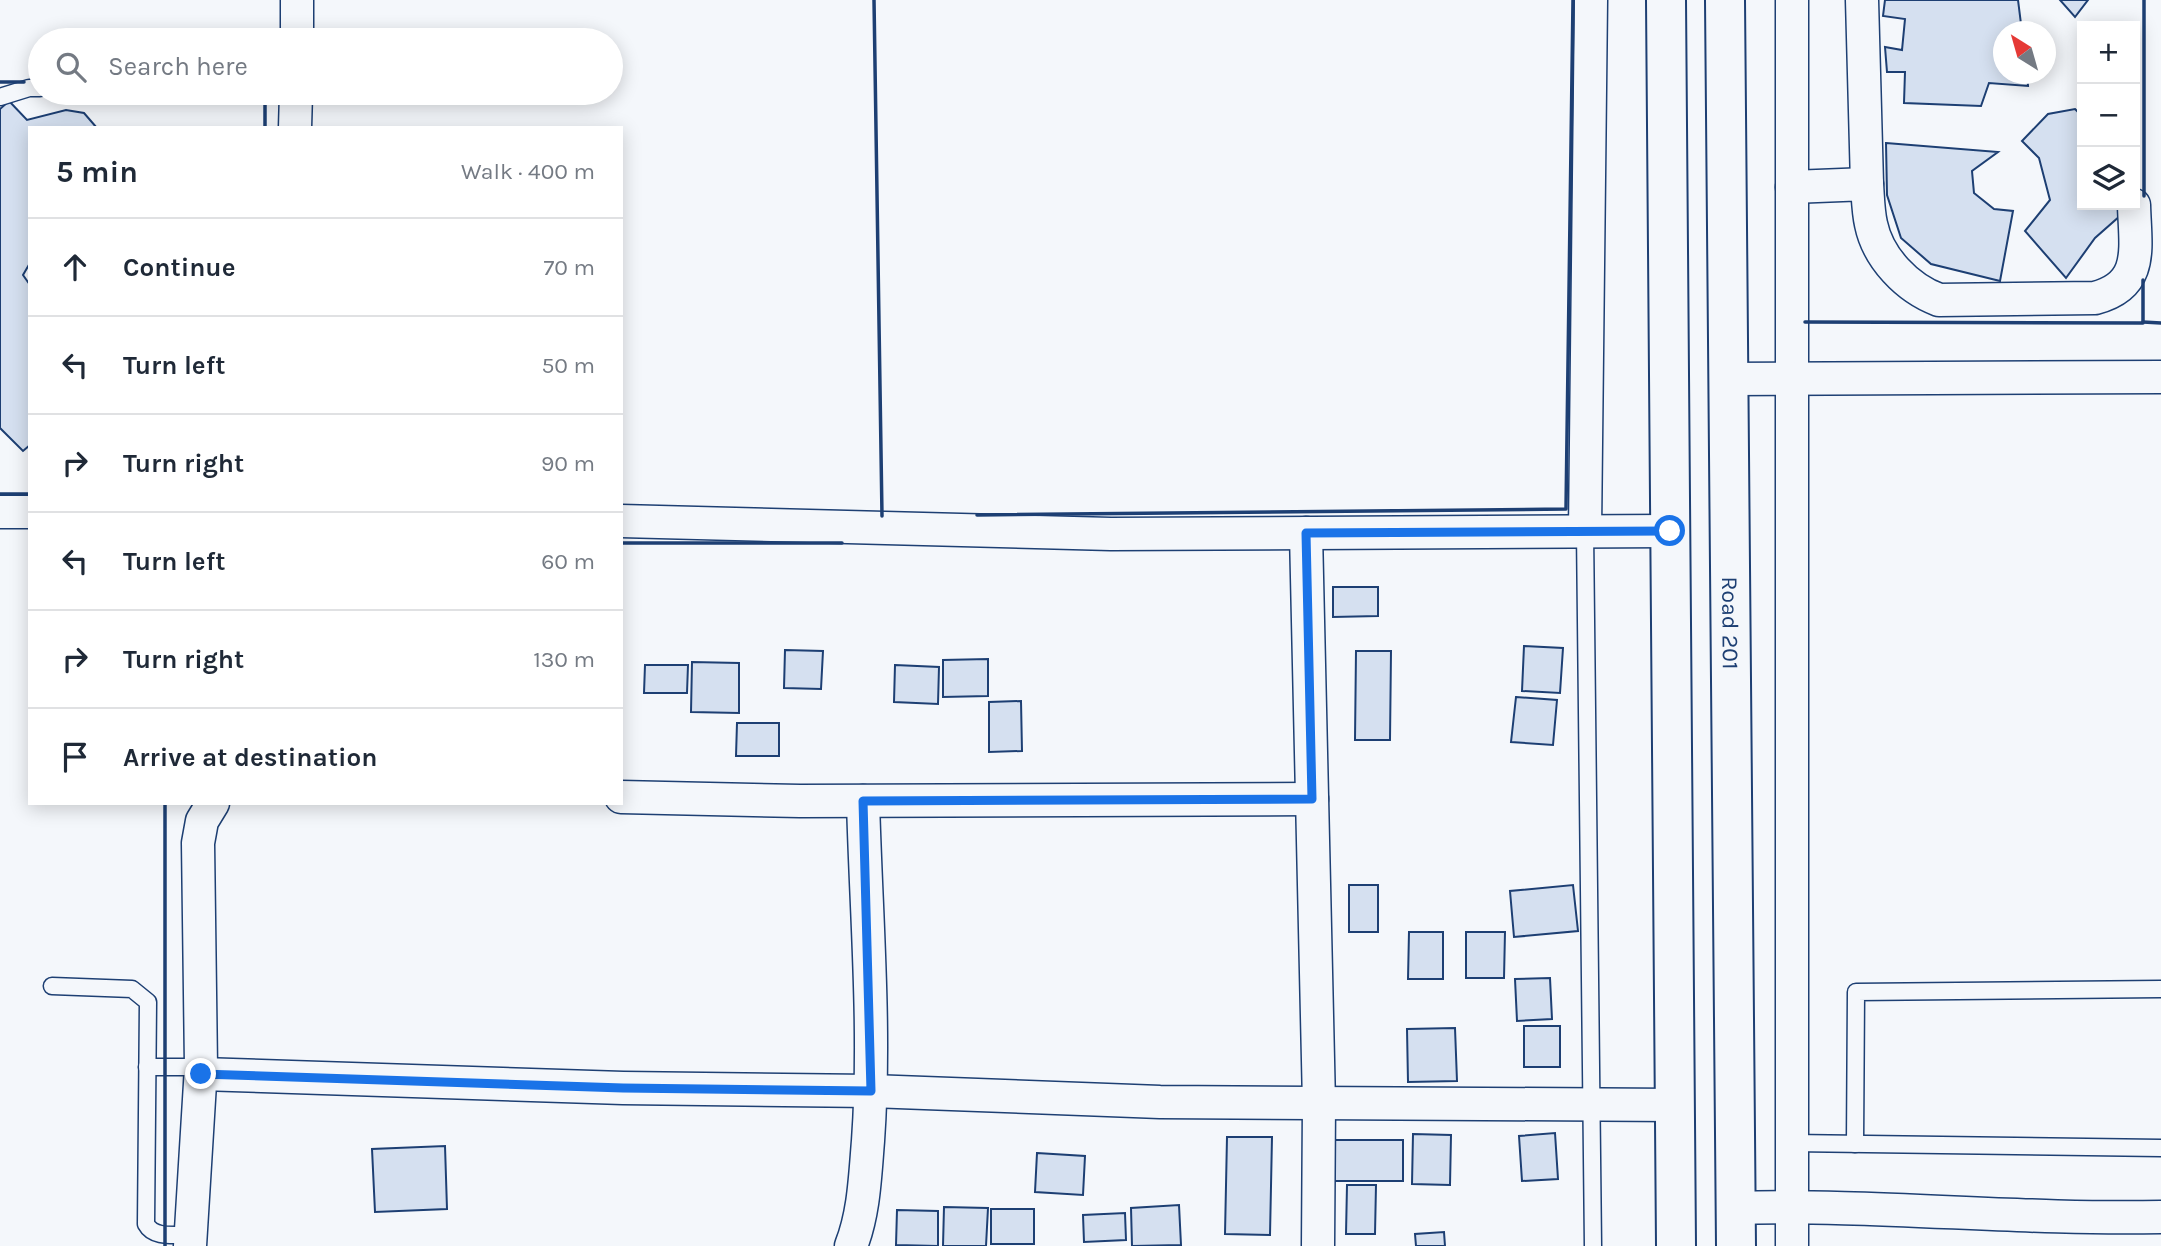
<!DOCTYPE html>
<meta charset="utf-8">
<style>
:root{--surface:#fff;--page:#f2f2f3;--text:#1f2937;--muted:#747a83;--line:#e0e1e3}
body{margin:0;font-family:Karla,sans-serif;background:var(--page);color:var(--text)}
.controls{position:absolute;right:21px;top:21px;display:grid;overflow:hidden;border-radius:0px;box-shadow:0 4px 18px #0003}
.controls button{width:63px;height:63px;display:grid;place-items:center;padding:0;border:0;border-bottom:2px solid var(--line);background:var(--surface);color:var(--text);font:35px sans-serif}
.compass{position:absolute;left:1993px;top:21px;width:63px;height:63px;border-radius:50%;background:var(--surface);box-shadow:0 4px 18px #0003;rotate:323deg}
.stop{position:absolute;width:21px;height:21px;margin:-16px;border:5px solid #1a73e8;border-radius:50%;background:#fff}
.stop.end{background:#1a73e8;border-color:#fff;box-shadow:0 2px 7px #0008}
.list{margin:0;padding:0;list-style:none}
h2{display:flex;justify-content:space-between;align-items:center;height:91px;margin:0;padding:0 28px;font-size:30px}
h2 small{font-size:23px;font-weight:400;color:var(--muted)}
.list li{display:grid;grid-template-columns:46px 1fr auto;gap:21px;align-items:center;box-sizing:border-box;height:98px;padding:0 28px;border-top:2px solid var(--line)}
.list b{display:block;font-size:26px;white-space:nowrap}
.list em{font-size:23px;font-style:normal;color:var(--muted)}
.icon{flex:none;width:38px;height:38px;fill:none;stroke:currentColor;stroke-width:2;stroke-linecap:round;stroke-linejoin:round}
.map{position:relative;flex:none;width:2161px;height:1246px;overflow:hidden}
.search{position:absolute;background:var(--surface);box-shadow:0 4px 18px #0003;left:28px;top:28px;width:595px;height:77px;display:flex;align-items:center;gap:18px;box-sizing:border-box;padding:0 24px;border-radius:38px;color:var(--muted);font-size:26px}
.panel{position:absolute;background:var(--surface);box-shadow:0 4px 18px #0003;left:28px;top:126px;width:595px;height:679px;border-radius:0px}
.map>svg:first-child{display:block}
.building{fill:#d5e0f0;stroke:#1d3f73;stroke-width:2}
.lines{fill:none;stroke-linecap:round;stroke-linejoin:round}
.service-casing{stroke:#1d3f73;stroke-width:19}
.minor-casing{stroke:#1d3f73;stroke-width:35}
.secondary-casing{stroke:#1d3f73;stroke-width:42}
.service{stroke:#f4f7fb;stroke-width:16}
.minor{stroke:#f4f7fb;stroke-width:32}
.secondary{stroke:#f4f7fb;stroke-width:38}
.wall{stroke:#1d3f73;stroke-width:3.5}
.route{stroke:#1a73e8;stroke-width:9}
.labels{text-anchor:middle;stroke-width:5;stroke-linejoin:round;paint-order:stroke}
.street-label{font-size:23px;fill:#1d3f73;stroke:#f4f7fb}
</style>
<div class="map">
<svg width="2161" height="1246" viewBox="0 0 2161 1246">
<rect width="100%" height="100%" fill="#f4f7fb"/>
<g class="building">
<path d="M1885,0H2018L2022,32H2004V74H2027L2028,86L1989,83L1981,106L1904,103L1905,72H1887L1885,47L1902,50L1905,19L1883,16Z"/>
<path d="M2060,0H2088L2075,17Z"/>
<path d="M9,101L27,120L66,110L84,113L97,128H30V263L23,275L30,285V445L23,451L0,428V109Z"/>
<path d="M2075,109L2082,116V205H2121V215L2095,238L2066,278L2025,231L2050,200L2039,158L2022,141L2048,114Z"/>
<path d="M1886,143L1998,152L1972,171L1974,193L1994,209L2013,211L2000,281L1931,264L1901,238L1887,195Z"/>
<path d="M1333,587H1378V616L1333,617Z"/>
<path d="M1524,646L1563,648L1560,693L1522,691Z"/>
<path d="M785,650L823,651L821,689L784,688Z"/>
<path d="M1356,651H1391L1390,740H1355Z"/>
<path d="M988,659V696L943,697V660Z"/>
<path d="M692,662L739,663V713L691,712Z"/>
<path d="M645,665H688L687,693H644Z"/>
<path d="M895,665L939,667L938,704L894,702Z"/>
<path d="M1516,697L1557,700L1553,745L1511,742Z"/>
<path d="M1021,701L1022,751L989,752V702Z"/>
<path d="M737,723H779V756H736Z"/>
<rect x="1349" y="885" width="29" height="47"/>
<path d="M1573,885L1578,931L1514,937L1510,891Z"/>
<path d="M1409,932H1443V979H1408Z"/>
<path d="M1466,932H1505L1504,978H1466Z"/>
<path d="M1550,978L1552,1019L1517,1021L1515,979Z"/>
<rect x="1524" y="1026" width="36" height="41"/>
<path d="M1455,1028L1457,1081L1408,1082L1407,1029Z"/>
<path d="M1555,1133L1558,1179L1522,1181L1519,1136Z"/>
<path d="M1413,1134L1451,1135L1450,1185L1412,1184Z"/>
<path d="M1227,1137H1272L1270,1235L1225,1234Z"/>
<rect x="1334" y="1140" width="69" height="41"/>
<path d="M445,1146L447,1209L375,1212L372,1149Z"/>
<path d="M1037,1153L1085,1156L1083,1195L1035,1192Z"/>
<path d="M1347,1185H1376L1375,1234H1346Z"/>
<path d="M1179,1205L1181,1245L1132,1246L1131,1208Z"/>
<path d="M944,1207L988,1208L986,1246H943Z"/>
<rect x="991" y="1209" width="43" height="35"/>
<path d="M897,1210L938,1211V1246L896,1245Z"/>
<path d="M1125,1213L1126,1240L1084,1242L1083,1215Z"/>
<path d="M1444,1232L1445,1246H1416L1415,1234Z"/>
</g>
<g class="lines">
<defs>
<g id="service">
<path d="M195,93L296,96"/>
<path d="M0,97L29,88H40"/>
<path d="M1585,531L1593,1246"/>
<path d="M52,986L132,989L148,1002L146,1224C154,1239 176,1234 191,1235"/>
<path d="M147,1067H201"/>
<path d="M1792,1143L2161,1148"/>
<path d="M1855,1144L1856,992L2161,989"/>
</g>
<g id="minor">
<path d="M1792,0V1246"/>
<path d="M1862,0L1867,184"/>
<path d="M297,40V0"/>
<path d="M295,128L296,93"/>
<path d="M1792,187L1867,184C1868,197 1868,211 1871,224C1878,258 1907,288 1939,300L2095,298C2145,285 2135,247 2134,205"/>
<path d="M1728,379L2161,377"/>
<path d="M0,512H30"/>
<path d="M621,521L1111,534L1670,531"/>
<path d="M1585,531L1591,0"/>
<path d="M1306,533L1319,1104L1318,1246"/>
<path d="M621,797L800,801L1312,799"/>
<path d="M201,1074L623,1088L871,1091L1160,1102L1675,1105"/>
<path d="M1735,1208C1877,1204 2019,1220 2161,1217"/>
<path d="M190,1246L201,1067L198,843L202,821L213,803"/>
<path d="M851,1246C864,1213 865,1177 868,1141C876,1029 866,914 863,801"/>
</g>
<g id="secondary">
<path d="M1666,0L1676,1246"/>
<path id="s1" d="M1725,0L1736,1246"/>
</g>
</defs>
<use href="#service" class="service-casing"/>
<use href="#minor" class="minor-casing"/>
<use href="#secondary" class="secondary-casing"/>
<use href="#service" class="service"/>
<use href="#minor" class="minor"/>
<use href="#secondary" class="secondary"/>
<g class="wall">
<path d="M874,0L882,516"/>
<path d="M0,82H24"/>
<path d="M265,128V96"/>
<path d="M2144,196V0"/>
<path d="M1805,322L2143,323V280"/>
<path d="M2143,322L2161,323"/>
<path d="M0,494H30"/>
<path d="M977,515L1566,509L1573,0"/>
<path d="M621,543H842"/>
<path d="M165,803V1246"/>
</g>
</g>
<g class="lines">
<path class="route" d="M201,1074L623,1088L871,1091L863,801L1312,799L1306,533L1670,531"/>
</g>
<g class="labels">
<g class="street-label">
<text dy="8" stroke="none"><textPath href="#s1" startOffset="623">Road 201</textPath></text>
</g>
</g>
</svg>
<div class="controls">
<button>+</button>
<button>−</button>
<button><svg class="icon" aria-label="layers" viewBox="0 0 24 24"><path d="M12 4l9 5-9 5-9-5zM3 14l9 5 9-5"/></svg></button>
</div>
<svg class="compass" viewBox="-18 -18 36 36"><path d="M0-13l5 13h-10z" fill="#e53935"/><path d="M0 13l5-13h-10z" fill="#747a83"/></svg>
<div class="stop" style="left:1670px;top:531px"></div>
<div class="stop end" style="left:201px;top:1074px"></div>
<div class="search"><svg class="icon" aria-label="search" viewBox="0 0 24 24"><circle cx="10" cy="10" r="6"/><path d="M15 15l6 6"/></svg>Search here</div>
<section class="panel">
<h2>5 min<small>Walk · 400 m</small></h2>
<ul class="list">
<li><svg class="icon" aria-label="ahead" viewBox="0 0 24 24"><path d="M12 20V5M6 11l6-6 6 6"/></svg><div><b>Continue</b></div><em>70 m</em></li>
<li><svg class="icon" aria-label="left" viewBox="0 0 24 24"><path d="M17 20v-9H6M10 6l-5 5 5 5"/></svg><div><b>Turn left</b></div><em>50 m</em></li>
<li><svg class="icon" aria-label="right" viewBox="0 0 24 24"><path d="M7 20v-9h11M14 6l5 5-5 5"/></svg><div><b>Turn right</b></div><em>90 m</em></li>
<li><svg class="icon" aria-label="left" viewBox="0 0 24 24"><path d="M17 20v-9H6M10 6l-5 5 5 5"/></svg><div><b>Turn left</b></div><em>60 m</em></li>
<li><svg class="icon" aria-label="right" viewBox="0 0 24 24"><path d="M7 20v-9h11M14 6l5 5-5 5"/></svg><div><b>Turn right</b></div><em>130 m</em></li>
<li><svg class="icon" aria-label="arrive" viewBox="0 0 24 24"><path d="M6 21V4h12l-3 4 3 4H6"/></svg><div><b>Arrive at destination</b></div></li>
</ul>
</section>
</div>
